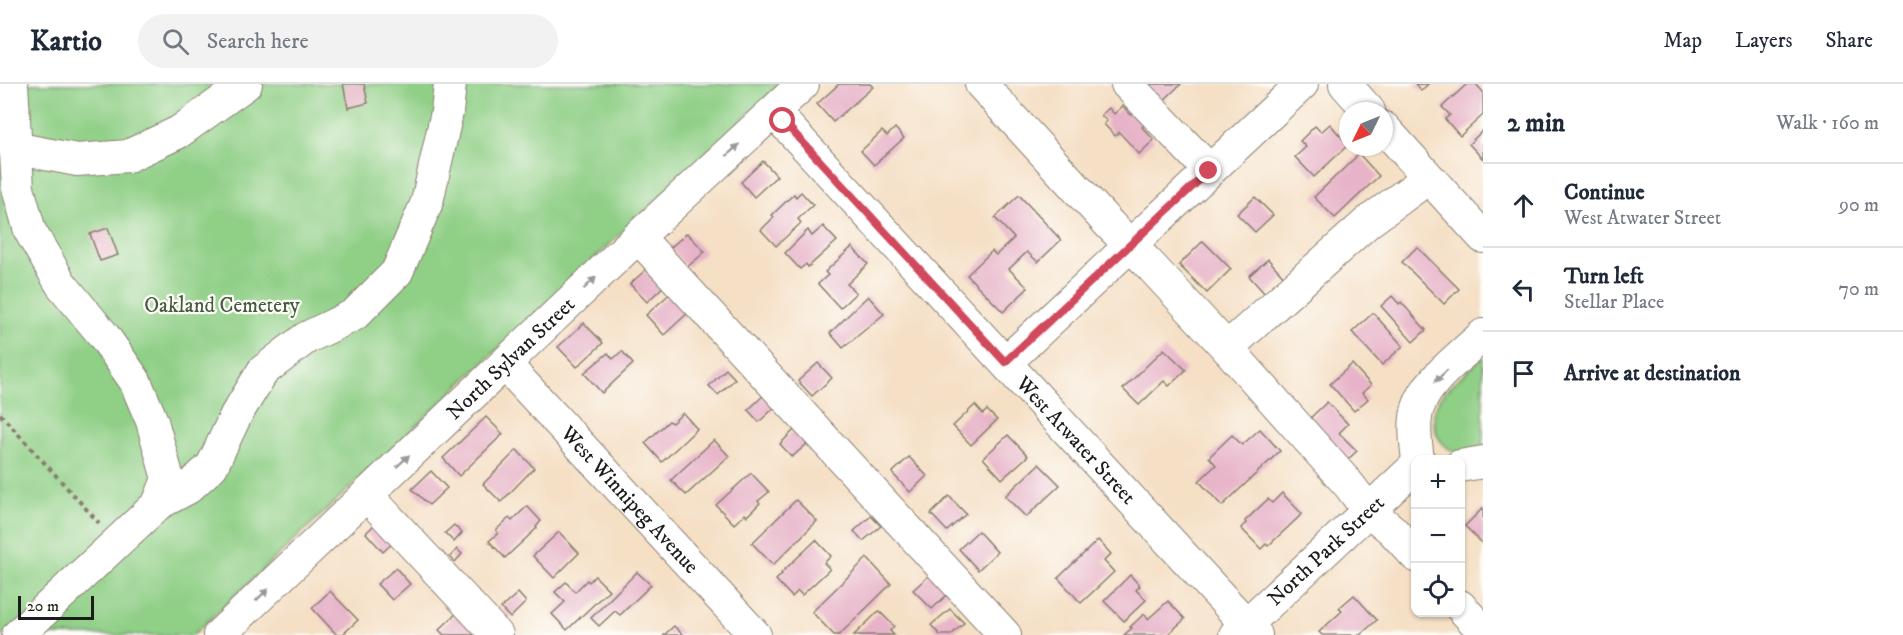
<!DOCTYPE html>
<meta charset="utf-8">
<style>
:root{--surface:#fff;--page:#f2f2f3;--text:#1f2937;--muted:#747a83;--line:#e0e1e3}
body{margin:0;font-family:"IM FELL DW Pica",serif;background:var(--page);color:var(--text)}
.controls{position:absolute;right:18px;bottom:18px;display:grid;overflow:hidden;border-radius:12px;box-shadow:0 2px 4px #0004}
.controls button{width:54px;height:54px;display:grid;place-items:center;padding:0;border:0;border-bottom:2px solid var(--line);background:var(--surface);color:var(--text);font:30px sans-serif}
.compass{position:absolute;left:1339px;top:18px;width:54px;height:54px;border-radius:50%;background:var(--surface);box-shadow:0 2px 4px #0004;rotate:227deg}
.scale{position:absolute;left:18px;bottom:15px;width:76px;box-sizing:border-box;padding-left:6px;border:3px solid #1c1c1c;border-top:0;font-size:16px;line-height:21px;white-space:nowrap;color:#1c1c1c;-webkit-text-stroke:4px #fdfcf7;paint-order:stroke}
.stop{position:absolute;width:18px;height:18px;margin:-14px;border:4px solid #d1495b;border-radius:50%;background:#fff}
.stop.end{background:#d1495b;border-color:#fff;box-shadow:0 2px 6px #0008}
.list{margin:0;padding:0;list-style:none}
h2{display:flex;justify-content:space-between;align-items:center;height:78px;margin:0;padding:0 24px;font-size:26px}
h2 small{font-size:20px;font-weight:400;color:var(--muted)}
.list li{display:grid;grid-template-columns:39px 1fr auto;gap:18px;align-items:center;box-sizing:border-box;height:84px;padding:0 24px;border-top:2px solid var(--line)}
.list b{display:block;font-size:22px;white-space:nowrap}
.list p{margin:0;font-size:20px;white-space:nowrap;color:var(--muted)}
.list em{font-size:20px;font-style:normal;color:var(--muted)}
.icon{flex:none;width:33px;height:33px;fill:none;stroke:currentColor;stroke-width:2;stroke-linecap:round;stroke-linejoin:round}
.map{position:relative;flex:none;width:1483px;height:551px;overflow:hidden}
header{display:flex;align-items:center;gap:36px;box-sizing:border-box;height:84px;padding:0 30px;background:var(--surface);border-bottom:2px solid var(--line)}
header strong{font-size:28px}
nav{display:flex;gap:33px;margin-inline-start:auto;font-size:21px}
.search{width:420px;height:54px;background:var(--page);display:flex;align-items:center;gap:15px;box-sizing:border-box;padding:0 21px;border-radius:33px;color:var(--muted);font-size:22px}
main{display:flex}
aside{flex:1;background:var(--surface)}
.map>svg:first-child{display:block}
.green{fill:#8fcf86;stroke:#567651;stroke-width:1.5}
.building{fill:#e7b3c8}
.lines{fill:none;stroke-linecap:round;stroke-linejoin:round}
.minor-casing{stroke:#887e70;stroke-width:34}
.path{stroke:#887e70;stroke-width:4;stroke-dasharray:4.5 4.5;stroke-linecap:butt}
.minor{stroke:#fff;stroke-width:32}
.oneway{fill:#999}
.route{stroke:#d1495b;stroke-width:8}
.labels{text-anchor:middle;stroke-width:4.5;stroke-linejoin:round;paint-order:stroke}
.park-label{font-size:21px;fill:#445b41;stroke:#fdfcf7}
.street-label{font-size:21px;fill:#1c1c1c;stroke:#fdfcf7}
</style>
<header>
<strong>Kartio</strong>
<div class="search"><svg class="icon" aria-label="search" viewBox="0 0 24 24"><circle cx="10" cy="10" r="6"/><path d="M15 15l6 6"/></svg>Search here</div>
<nav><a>Map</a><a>Layers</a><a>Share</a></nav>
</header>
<main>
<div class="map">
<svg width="1483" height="551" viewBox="0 0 1483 551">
<rect width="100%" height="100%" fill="#fdfcf7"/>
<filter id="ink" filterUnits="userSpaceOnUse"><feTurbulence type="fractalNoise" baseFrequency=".0167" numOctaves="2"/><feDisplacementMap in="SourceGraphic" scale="12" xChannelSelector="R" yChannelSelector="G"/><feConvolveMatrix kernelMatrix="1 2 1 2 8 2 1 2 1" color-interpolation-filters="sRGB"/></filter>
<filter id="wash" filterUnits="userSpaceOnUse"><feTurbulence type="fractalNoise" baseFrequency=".008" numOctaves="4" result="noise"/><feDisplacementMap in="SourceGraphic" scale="24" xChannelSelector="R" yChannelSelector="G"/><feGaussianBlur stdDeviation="1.35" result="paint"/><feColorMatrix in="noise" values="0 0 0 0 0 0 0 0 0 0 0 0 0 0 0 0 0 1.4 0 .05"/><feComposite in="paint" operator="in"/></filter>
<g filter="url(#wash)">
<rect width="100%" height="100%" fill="#f5dfc5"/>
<g class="green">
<path d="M0,0H780L193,551H0Z"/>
<path d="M1483,273V366C1476,366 1467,369 1460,368C1438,367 1428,337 1437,320C1444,304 1470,286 1483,273Z"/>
</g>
<g id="blocks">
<g class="building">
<path d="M343,0H364L368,19L348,24Z"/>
<path d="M839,0H870L873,3L833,38L817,20Z"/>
<path d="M1145,0H1181L1162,18Z"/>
<path d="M1415,0H1428L1421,7Z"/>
<path d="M1467,0H1476L1483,8V31L1460,52L1445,35L1450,31L1442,23Z"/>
<path d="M1123,22L1131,31L1136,27L1147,38L1142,43L1154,56L1139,70L1119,48L1115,52L1104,40L1107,37L1101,31L1109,24L1114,30Z"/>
<path d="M1330,40L1348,61L1314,93L1295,73L1306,63L1300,57L1315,42L1321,48Z"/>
<path d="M895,44L904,54L874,81L861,67L882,47L887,52Z"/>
<path d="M1483,46V75L1469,60Z"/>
<path d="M1359,70L1379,92L1335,134L1314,113Z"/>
<path d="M763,77L777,92L754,113L741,98Z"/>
<path d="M801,108L813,121L798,135L801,139L776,162L761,146L774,133L772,131L794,110L796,113Z"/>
<path d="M1019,111L1061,156L1038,178L1027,168L1009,185L1028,204L1003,228L967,191L992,167L996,171L1014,154L995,134Z"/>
<path d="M1255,113L1273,131L1255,148L1237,130Z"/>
<path d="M823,142L837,157L808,183L806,180L800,185L785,169L808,146L812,152Z"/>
<path d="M108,144L118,171L100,177L90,150Z"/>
<path d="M687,149L705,168L687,183L670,164Z"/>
<path d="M1203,157L1231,185L1207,209L1179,181Z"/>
<path d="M852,163L868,180L847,200L856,209L840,224L818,200L828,191L825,188Z"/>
<path d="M1417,163L1459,205L1444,220L1402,178Z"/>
<path d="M1268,175L1285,194L1266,211L1249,192Z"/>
<path d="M651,181L667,199L647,218L630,200Z"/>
<path d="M674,206L691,226L664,251L646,231Z"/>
<path d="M868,212L884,230L843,264L830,249Z"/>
<path d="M1392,212L1399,220L1401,218L1426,246L1413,258L1381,222Z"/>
<path d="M1373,229L1403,262L1382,281L1352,248Z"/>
<path d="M584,239L603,259L577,283L558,263Z"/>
<path d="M1164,265L1186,286L1169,302L1164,297L1139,321L1123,305Z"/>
<path d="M622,267L633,280L602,309L584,289L608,269L613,275Z"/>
<path d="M818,279L832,294L812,312L798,297Z"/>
<path d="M1352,280L1371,301L1362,309L1368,315L1354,327L1330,300Z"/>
<path d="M726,285L735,295L718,311L709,302Z"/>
<path d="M765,310L776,322L759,338L748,326Z"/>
<path d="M1327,318L1348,340L1339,349L1357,367L1344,379L1305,339Z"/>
<path d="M975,321L983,330L987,326L997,336L971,361L953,342Z"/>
<path d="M683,329L697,345L662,378L645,359L669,337L672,339Z"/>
<path d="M486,333L503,350L459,392L443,374Z"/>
<path d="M796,344L809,358L792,373L780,360Z"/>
<path d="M1260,345L1280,367L1222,422L1199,397L1216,381L1209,373L1232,351L1242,361Z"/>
<path d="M1008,351L1028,372L1002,395L983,374Z"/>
<path d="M714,356L729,372L686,411L671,396Z"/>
<path d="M517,366L534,384L501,418L483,400Z"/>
<path d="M909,373L927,392L910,408L892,389Z"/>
<path d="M1039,380L1060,401L1026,433L1005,412Z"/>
<path d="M431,387L447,404L429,421L412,405Z"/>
<path d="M751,389L769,408L758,417L760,419L747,432L745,430L734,440L716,421Z"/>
<path d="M1282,409L1302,430L1268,462L1266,460L1261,465L1241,444L1246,439L1245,437L1268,415L1272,419Z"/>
<path d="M949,412L966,430L947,447L931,430Z"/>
<path d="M796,416L817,437L773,481L752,459Z"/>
<path d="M527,422L541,437L536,443L537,444L505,474L489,457L498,449L496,446L509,434L512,437Z"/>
<path d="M1483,424V460L1465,442Z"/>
<path d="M871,432L881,442L863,457L854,447Z"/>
<path d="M379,436L397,455L383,468L366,449Z"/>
<path d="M454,441L462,449L454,458L445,449Z"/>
<path d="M978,447L997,468L978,486L959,465Z"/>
<path d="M559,448L579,469L554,494L533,472Z"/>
<path d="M816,456L831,472L824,479L830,485L802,511L798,507L792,513L776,496L782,490L781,489Z"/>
<path d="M1098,456L1111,470L1104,477L1114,488L1081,519L1058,494Z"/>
<path d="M457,465L462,470L455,478L450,473Z"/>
<path d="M867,474L891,500L839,551H834L812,528Z"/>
<path d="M396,484L410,500L392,516L377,500Z"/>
<path d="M637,488L651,501L620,531L615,527L599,542L591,534Z"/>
<path d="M932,489L950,508L932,525L913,506Z"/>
<path d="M1130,491L1140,502L1136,506L1146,516L1124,537L1104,517Z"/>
<path d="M595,492L609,506L567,546L552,530L565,518L555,508L566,498L575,508L587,496L589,498Z"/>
<path d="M330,507L358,536L342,551H337L312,524Z"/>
<path d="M518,509L526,518L510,534L501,524Z"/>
<path d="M1354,511L1377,536L1360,551H1322L1319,548L1342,527L1339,524Z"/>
<path d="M1168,517L1185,535L1167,551H1124L1132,544L1130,543L1144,530L1148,535Z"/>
<path d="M461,525L479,545L473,551H444L439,546Z"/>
<path d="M950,525L964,539L951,551H940L931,541Z"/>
<path d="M879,527L894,542L890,547L894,551H854Z"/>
<path d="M674,542L683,551H664Z"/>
</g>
</g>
</g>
<g filter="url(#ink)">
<use href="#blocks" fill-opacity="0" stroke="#887e70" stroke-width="1.5"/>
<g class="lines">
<defs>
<g id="minor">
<path d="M12,0L18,104L30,147L61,200L104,252L135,297L152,337L168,395L158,420L18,551"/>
<path d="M981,0L1110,141L1147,178L1227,264L1349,401L1368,426L1392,446L1416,472"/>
<path d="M1127,0L1209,86"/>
<path d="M1345,0L1369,27"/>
<path id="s1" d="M774,28L1256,551"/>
<path d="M1384,44L1483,153"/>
<path d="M14,64L77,76L128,72L179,48L246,0"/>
<path d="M638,153L1005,551"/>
<path d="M1227,264L1368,138L1428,94"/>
<path d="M1006,278L1302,0"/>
<path id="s2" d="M506,281L755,551"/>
<path d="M1418,376C1416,360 1413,340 1418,324C1426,297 1463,270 1483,251"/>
<path d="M1460,382L1483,378"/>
<path d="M367,411L497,551"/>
<path d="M158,420L188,404L212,382L236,331L263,287L306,254L354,231L397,188L427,118L447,28L450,0"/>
<path d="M1460,522L1483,547"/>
<path id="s3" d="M219,551L638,153L803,0"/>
<path id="s4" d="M1235,551L1416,382"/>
</g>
</defs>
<use href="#minor" class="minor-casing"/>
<path class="path" d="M0,330L99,439"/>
<use href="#minor" class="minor"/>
</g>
<defs><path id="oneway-solid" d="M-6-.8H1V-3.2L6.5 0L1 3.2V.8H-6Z" transform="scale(1.5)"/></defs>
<g class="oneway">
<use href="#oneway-solid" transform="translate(733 66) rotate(-43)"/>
<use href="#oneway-solid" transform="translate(590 199) rotate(-44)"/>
<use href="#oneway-solid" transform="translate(1441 292) rotate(136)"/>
<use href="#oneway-solid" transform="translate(403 377) rotate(-43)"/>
<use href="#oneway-solid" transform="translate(262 511) rotate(-43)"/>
</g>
</g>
<g class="lines" filter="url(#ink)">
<path class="route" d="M783,37L1005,278L1209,87"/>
</g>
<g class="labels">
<g class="park-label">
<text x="222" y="228">Oakland Cemetery</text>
</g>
<g class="street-label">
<text dy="7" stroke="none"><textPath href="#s3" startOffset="402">North Sylvan Street</textPath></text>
<text dy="7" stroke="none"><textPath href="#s1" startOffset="446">West Atwater Street</textPath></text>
<text dy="7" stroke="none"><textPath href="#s2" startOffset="183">West Winnipeg Avenue</textPath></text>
<text dy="7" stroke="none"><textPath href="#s4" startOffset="124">North Park Street</textPath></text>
</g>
</g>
</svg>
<div class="controls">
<button>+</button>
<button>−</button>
<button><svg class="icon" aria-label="locate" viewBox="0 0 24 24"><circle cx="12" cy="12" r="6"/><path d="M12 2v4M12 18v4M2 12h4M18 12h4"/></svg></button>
</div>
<svg class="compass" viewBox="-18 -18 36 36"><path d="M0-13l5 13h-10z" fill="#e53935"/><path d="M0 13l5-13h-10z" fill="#747a83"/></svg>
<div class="scale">20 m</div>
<div class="stop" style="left:783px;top:37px"></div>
<div class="stop end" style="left:1209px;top:87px"></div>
</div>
<aside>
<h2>2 min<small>Walk · 160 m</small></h2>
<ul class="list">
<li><svg class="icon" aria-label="ahead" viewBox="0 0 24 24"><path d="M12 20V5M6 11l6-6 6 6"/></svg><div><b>Continue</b><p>West Atwater Street</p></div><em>90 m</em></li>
<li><svg class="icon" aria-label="left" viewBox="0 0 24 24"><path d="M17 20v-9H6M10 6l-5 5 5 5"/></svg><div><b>Turn left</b><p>Stellar Place</p></div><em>70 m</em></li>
<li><svg class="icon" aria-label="arrive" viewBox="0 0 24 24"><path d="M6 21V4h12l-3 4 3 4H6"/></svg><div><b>Arrive at destination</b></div></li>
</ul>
</aside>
</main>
